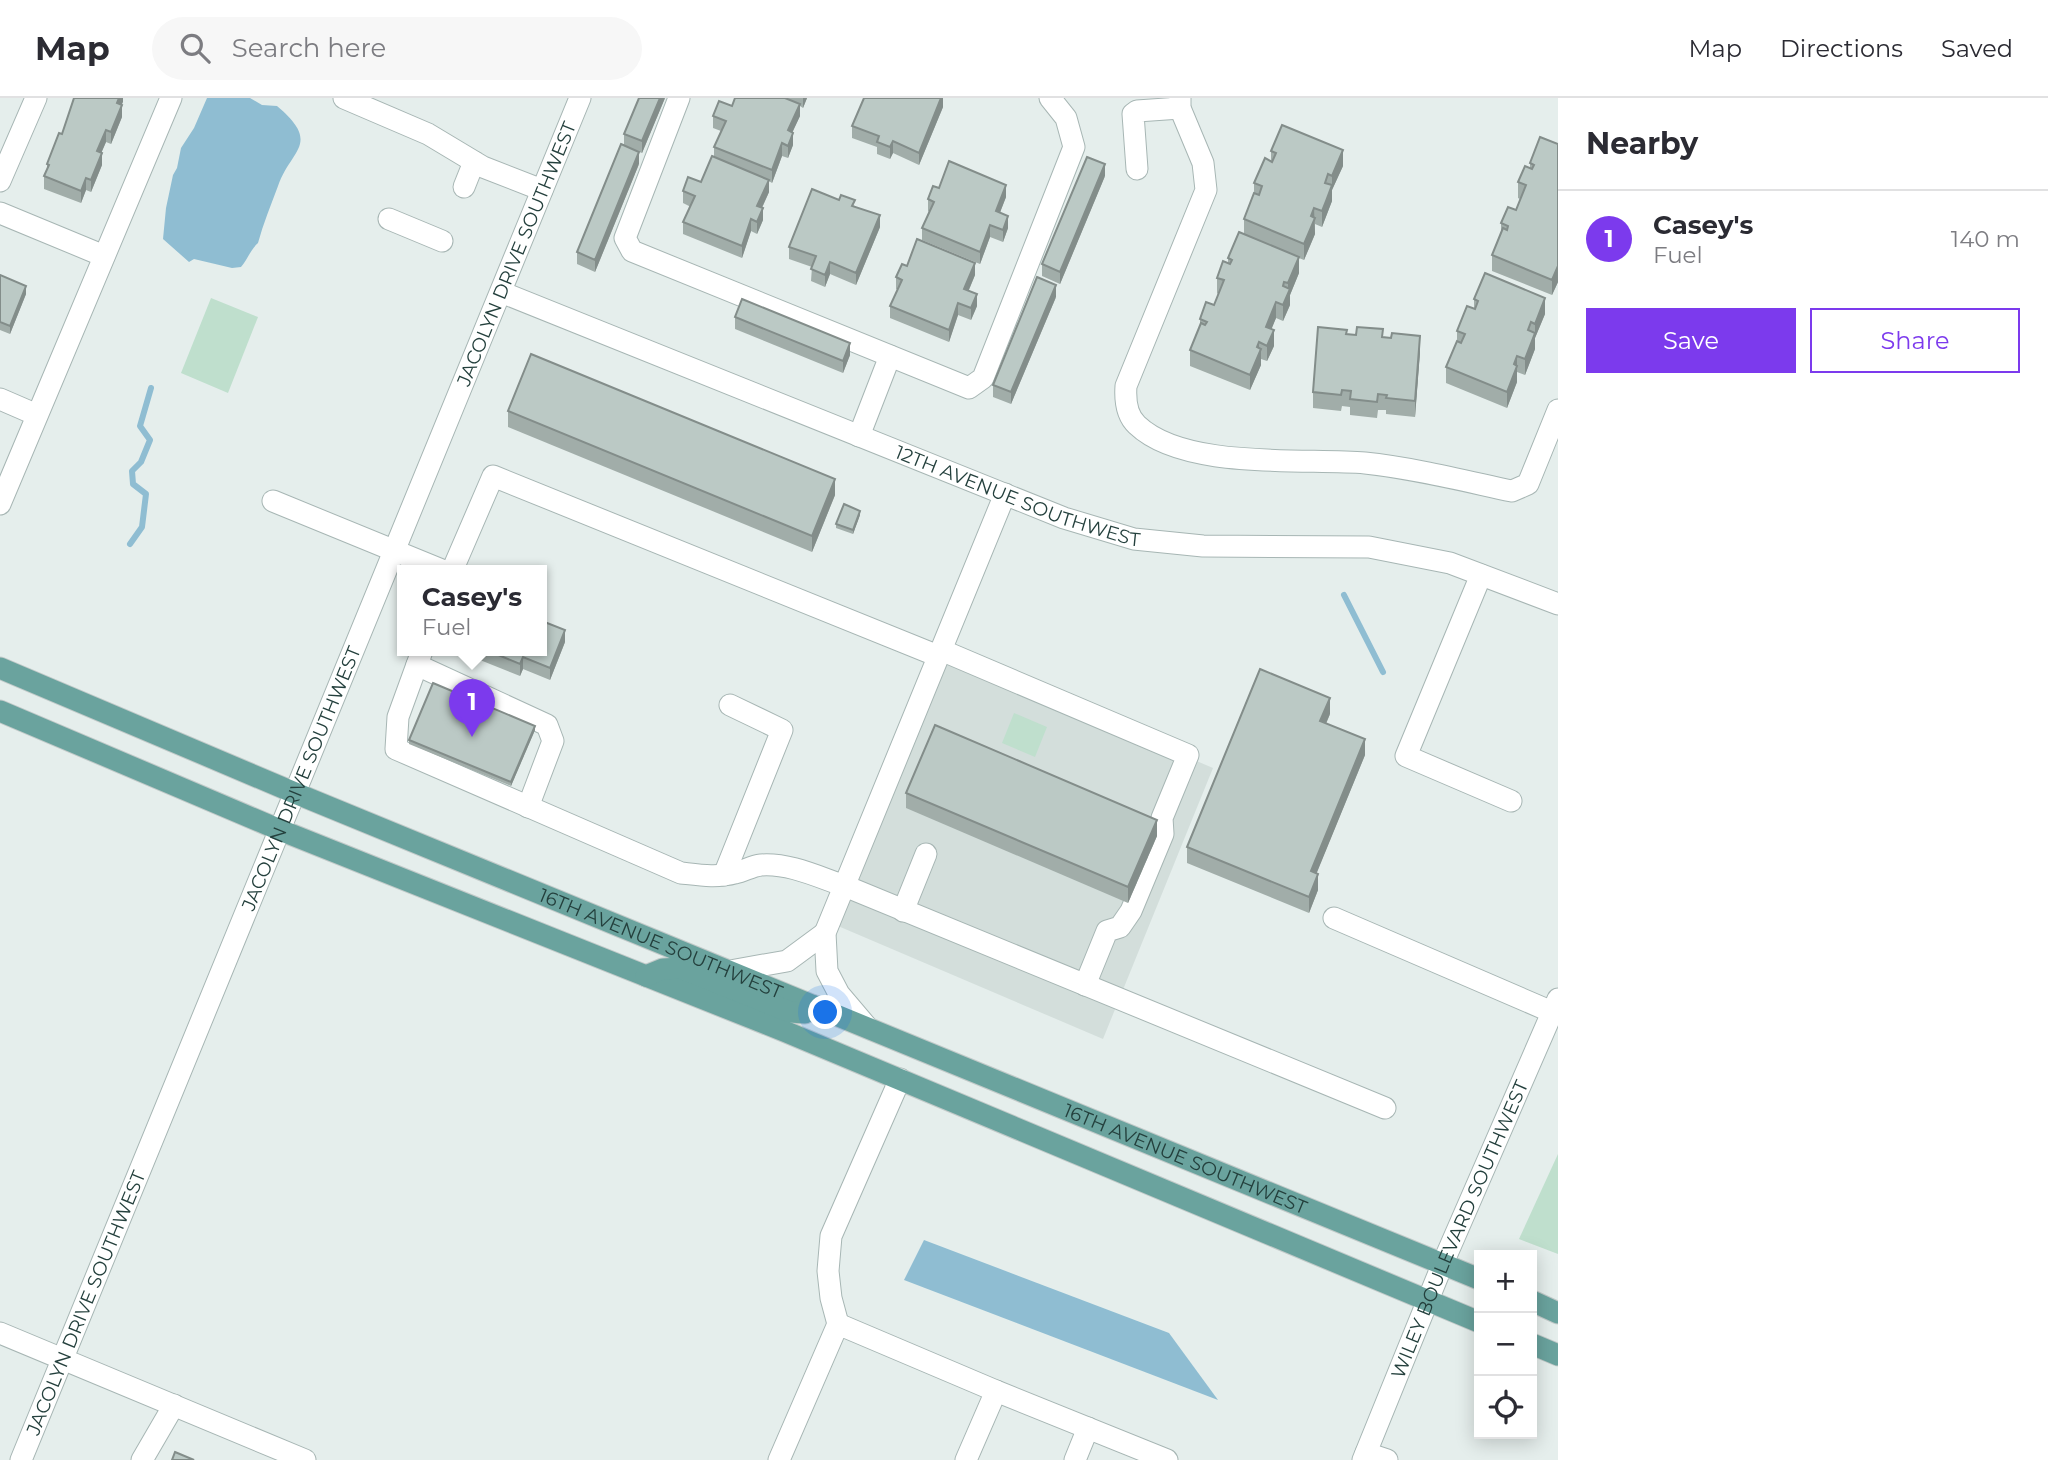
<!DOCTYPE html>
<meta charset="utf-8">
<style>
:root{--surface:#fff;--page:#f7f7f7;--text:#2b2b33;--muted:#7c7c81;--line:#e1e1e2;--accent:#7c3aed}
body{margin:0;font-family:Montserrat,sans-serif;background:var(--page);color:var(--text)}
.controls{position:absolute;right:21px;bottom:21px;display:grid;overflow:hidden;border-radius:0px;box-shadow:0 4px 18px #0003}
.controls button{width:63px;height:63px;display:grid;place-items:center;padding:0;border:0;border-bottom:2px solid var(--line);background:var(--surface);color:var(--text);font:35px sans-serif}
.you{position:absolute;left:826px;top:915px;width:24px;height:24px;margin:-18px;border:5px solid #fff;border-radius:50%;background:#1a73e8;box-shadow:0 0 0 10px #1a73e833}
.badge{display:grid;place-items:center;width:46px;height:46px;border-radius:50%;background:var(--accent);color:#fff;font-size:23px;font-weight:700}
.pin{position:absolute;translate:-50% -58px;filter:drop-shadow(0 2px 4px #0008)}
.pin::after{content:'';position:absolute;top:37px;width:24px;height:21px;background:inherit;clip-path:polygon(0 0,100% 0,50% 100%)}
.popup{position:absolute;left:397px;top:467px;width:150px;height:91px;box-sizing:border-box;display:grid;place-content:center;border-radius:0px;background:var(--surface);filter:drop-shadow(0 2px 5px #0005);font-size:23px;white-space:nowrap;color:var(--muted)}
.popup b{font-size:26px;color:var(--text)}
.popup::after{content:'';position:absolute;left:50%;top:100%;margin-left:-14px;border:14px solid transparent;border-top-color:var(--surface)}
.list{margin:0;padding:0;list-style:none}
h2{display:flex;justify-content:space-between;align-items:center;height:91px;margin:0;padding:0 28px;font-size:30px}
h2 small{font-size:23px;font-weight:400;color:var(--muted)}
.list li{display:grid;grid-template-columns:46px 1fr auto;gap:21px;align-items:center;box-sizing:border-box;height:98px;padding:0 28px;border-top:2px solid var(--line)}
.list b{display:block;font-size:26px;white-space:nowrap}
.list p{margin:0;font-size:23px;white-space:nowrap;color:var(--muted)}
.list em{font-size:23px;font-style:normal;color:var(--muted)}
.actions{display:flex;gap:14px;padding:21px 28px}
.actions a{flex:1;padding:16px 0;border:2px solid var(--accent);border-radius:0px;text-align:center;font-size:24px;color:var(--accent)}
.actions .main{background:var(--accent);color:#fff}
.icon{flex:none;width:38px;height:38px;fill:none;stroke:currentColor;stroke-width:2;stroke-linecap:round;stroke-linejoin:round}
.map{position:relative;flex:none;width:1558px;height:1362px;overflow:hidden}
header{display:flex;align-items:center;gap:42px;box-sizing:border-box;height:98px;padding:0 35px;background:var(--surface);border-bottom:2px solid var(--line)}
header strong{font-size:33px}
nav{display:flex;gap:38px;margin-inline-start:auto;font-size:24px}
.search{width:490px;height:63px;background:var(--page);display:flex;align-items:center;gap:18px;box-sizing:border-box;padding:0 24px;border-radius:38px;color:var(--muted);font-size:26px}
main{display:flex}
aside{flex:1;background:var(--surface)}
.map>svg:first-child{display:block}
.built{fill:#d3dedb}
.green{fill:#bfdfcd}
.water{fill:#8fbdd2}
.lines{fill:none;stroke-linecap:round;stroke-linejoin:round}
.stream{stroke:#8fbdd2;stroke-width:6}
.minor-casing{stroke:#a7b6b4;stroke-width:23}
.major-casing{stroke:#c2cac9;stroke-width:23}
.minor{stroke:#fff;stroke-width:21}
.major{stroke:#6aa39e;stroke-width:21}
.wall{fill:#a1ada9}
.shaded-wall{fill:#838d8a}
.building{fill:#bbc9c5;stroke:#838d8a;stroke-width:2}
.labels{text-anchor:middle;stroke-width:7;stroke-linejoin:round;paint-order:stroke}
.street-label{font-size:19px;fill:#24403d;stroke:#f6faf9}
</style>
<header>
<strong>Map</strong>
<div class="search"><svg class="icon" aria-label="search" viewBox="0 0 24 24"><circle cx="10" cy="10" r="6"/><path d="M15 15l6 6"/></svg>Search here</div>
<nav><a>Map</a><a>Directions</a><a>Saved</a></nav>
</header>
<main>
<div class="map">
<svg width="1558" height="1362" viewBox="0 0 1558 1362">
<rect width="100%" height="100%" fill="#e5eeec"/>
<path class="built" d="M947,557L1213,670L1103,941L838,828Z"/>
<g class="green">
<path d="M211,200L258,219L228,295L181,275Z"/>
<path d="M1014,615L1047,629L1035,659L1002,645Z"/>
<path d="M1558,1056V1156L1519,1141Z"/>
</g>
<g class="water">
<path d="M207,0H250L262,7L277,8C322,46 291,51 278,88C271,107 263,126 258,145C250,152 248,161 241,169L232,170L194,161L189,164L163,141L166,110L173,77L177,70L181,50L194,30Z"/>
<path d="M924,1142L1169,1235L1218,1302L904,1182Z"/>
</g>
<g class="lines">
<g class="stream">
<path d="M130,446L142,429L146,396L133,386L132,373L141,364L150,342L140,328L151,290"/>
<path d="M1344,497L1383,574"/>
</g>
<defs>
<g id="minor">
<path d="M344,0L428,36L483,69L542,92"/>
<path d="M679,0L625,140L632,153L969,290L983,280L1074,49L1066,20L1050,0"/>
<path d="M1180,0V10L1203,65L1206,92L1126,288C1125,302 1126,317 1137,327C1184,372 1304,360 1365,365C1413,370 1465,383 1512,393L1528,386L1558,312"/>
<path d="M1137,71L1133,16L1137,13L1180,10"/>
<path d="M0,83L36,0"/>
<path d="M464,89L474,64"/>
<path d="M0,115L104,158"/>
<path d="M389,121L442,143"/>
<path id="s1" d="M501,194L1064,420L1134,441L1203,448L1369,449L1450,465L1558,506"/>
<path d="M0,301L37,317"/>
<path d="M859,338L890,258"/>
<path d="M273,403L444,473"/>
<path d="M0,406L171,0"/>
<path d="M452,473L493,378L938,558"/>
<path d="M1481,477L1406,658L1511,703"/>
<path d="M941,552L1188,657L1162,720L1163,736L1131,813L1120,829L1107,833L1085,887"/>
<path d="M422,553L398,619L396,651L681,775C699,777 717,780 735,775C744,773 752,768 761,767C790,765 818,779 845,788L1385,1010"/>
<path d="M417,567L547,627L553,643L528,709"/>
<path d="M724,777L782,632L730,607"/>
<path d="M903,813L926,756"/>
<path d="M1334,820L1552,914"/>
<path d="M730,873L787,863L825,835"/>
<path d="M867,929L839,896L827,873L825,835L1005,396"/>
<path d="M838,1226L831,1200L828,1173L831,1138L900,981"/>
<path d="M0,1235L305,1362"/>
<path d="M996,1293L1167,1362"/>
<path d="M1366,1355L1387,1362"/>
<path id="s2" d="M21,1362L580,0"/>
<path d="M142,1362L174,1307"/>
<path d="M779,1362L838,1226L996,1293L966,1362"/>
<path d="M1075,1362L1088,1330"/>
<path id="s3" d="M1363,1362L1443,1165L1558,901"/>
</g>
<g id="major">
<path id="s4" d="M0,570L295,695L1479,1181"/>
<path d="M0,613L280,732L784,933L1479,1224"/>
<path d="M646,878L663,871L681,870L790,914L805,915L815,908"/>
<path d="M1532,1203L1558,1215"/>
<path d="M1532,1246L1558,1257"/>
</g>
</defs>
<use href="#minor" class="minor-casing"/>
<use href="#major" class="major-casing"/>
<use href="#minor" class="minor"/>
<use href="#major" class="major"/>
</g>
<g class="wall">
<path d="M123,0L121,7L122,19L111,46L106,44L101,55L102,67L91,94L86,92L81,105L44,91V78L47,73V66L62,36Z"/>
<path d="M665,0L642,55L624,48V36Z"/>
<path d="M735,0H807L803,10L800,8V18L792,34L793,47L788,60L782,58L772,85L769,83V94L762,110L763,122L757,136L751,133L742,160L683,136V124L691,109L683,105V93L701,84L714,59V49L721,33L713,30V18L732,8Z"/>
<path d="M943,0V9L919,67L893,55L890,61L877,56V49L852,40V28Z"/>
<path d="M1558,46V184L1552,197L1492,173V157L1501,134V125L1516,112L1520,101L1518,100V84L1530,70V65Z"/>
<path d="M1271,53L1343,68L1332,92V103L1322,129L1315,126V136L1304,162L1299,160V175L1290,197V207L1283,223L1276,220L1271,231L1274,248L1267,263L1261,261V267L1250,292L1190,268V252L1200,230V221L1214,207L1218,196L1217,195V180L1228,165V160L1244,136V121L1254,95V85L1271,63Z"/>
<path d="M639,66L595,174L577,166V154Z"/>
<path d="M1105,78L1060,186L1042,178V166Z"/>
<path d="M939,90L1006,99L1000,114L1008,130L1003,144L990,139L980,166L922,142V130L929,114L928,113V101Z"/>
<path d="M839,102L855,108L880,129L856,187L830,176L825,189L811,183L812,169L789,161V149Z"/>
<path d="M907,168L975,177L969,192L977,208L971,222L958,217L949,244L890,220V208L898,192L896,191V179Z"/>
<path d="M0,177L26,196L10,236L0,232Z"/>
<path d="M1056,199L1011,306L993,299V287Z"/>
<path d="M1474,201L1545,216L1535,240V251L1525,277L1517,274V284L1507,310L1446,285V269L1457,243V233L1474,211Z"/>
<path d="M735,219L850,257L843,275L735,231Z"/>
<path d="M1347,236L1383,239L1420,254L1415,319L1386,316V312H1378L1377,320L1350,317V309L1342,308L1341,313L1313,310V294Z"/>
<path d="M508,313L835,397L812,454L508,329Z"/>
<path d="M860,417L853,436L836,430V426Z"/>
<path d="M565,544L550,582L523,571L520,578L475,560V553H542Z"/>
<path d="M1330,616L1326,626L1365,657L1316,776L1318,792L1309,815L1187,765V749Z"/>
<path d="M535,632L511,688L409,646V642Z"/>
<path d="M906,695L1157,738L1128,805L906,710Z"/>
</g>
<g class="shaded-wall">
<path d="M119,0H123V4L117,17V5Z"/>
<path d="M660,0H665L642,55V43Z"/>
<path d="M803,0H807L803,10Z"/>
<path d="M941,0H943V9L919,67V55Z"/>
<path d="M800,6V18L788,44V32Z"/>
<path d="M122,7V19L111,46V34Z"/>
<path d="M106,32V44L97,65V53Z"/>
<path d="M793,35V47L788,60V48Z"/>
<path d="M893,43V55L890,61V49Z"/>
<path d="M782,45V58L772,85V72Z"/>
<path d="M1343,52V68L1332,92V103L1322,129V113L1332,89V78Z"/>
<path d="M639,54V66L595,174V162Z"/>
<path d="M102,55V67L91,94V82Z"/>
<path d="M1105,66V78L1060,186V174Z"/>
<path d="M86,80V92L81,105V93Z"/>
<path d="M769,82V94L757,120V108Z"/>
<path d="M1006,87V99L996,125V113Z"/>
<path d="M763,110V122L757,136V124Z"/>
<path d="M1314,110L1315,136L1304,162V146L1311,118Z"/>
<path d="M880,117V129L856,187V175Z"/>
<path d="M1008,118V130L1003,144V132Z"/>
<path d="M751,121V133L742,160V148Z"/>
<path d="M990,127V139L980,166V154Z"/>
<path d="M1299,159V175L1290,197V207L1283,223V207L1288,195V185Z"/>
<path d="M830,164V176L825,189V177Z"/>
<path d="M975,165V177L964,203V191Z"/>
<path d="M1558,168V184L1552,197V182Z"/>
<path d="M1056,187V199L1011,306V294Z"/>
<path d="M26,188V196L10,236V228Z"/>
<path d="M977,196V208L971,222V210Z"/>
<path d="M1545,200V216L1535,240V251L1525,277V261L1535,237V226Z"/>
<path d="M1276,204V220L1266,245V229Z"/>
<path d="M958,205V217L949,244V232Z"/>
<path d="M1274,232V248L1267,263V248Z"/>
<path d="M1420,238V254L1415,319V303Z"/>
<path d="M1259,244V255L1261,251V267L1250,292V277Z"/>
<path d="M850,245V257L843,275V263Z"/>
<path d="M1517,258V284L1507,310V294L1514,266Z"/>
<path d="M835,381V397L812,454V438Z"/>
<path d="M860,413V417L853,436V432Z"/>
<path d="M565,532V544L550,582V570Z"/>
<path d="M523,559V571L520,578V566Z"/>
<path d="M1330,600V616L1320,639V623Z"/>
<path d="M535,628V632L511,688V684Z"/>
<path d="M1365,641V657L1311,789V773Z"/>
<path d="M1157,722V738L1128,805V789Z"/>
<path d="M1318,776V792L1309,815V799Z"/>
</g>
<g class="building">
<path d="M74,0H119L117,5L122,7L111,34L106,32L97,53L102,55L91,82L86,80L81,93L44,78L49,67L47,66L59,35L62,36Z"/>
<path d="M639,0H660L642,43L624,36Z"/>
<path d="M735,0H785L800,6L788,32L793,35L788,48L782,45L772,72L714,49L726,23L713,18L719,3L732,8Z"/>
<path d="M864,0H941L919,55L893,43L890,49L877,44L879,38L852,28Z"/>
<path d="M1282,27L1343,52L1332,78L1328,76L1325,85L1332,87L1326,103L1322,113L1314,110L1311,118L1315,120L1304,146L1244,121L1254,95L1259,97L1262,88L1254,85L1265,60L1272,64L1276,55L1271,53Z"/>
<path d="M1540,39L1558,46V168L1552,182L1492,157L1503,130L1507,132L1508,128L1501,125L1508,109L1516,112L1526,87L1518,84L1525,68L1532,71L1534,67L1530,65Z"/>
<path d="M621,46L639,54L595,162L577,154Z"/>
<path d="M712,58L769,82L757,108L763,110L757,124L751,121L742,148L683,124L695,98L683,93L688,79L701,84Z"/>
<path d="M1087,59L1105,66L1060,174L1042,166Z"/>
<path d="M949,63L1006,87L996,113L1008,118L1003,132L990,127L980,154L922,130L934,104L928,101L933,88L939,90Z"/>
<path d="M812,91L839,102L841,97L855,102L852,108L880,117L856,175L830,164L825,177L811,171L816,158L789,149Z"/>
<path d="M1239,134L1299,159L1288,185L1284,184L1283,188L1290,191L1283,207L1276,204L1266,229L1274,232L1267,248L1259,244L1257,249L1261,251L1250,277L1190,252L1201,225L1205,227L1207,224L1200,221L1206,204L1214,207L1224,182L1217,180L1223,163L1230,166L1232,162L1228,160Z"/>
<path d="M917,141L975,165L964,191L977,196L971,210L958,205L949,232L890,208L902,182L896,179L902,166L907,168Z"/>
<path d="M1485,175L1545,200L1535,226L1531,224L1528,232L1535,235L1525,261L1517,258L1514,266L1517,268L1507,294L1446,269L1457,243L1461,245L1465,236L1457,233L1467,208L1475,211L1478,203L1474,201Z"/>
<path d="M0,177L26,188L10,228L0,224Z"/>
<path d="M1037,179L1056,187L1011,294L993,287Z"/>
<path d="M742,201L850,245L843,263L735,219Z"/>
<path d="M1318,229L1347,232L1346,236L1356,237L1357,229L1383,231L1382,239L1391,240L1392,235L1420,238L1415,303L1386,300L1387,297L1378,296L1377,304L1350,301L1351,293L1342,292L1341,297L1313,294Z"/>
<path d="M531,256L835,381L812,438L508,313Z"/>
<path d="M844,406L860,413L853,432L836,426Z"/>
<path d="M542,523L565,532L550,570L523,559L520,566L489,553H542Z"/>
<path d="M1260,571L1330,600L1320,623L1365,641L1311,773L1318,776L1309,799L1187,749Z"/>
<path d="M433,585L535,628L511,684L409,642Z"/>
<path d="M935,627L1157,722L1128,789L906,695Z"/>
<path d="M175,1354L194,1362H172Z"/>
</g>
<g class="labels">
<g class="street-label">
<text dy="7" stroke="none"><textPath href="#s2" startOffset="1304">JACOLYN DRIVE SOUTHWEST</textPath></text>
<text dy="7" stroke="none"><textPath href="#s1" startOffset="556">12TH AVENUE SOUTHWEST</textPath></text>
<text dy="7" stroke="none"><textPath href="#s2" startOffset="737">JACOLYN DRIVE SOUTHWEST</textPath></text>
<text dy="7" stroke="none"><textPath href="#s4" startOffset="716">16TH AVENUE SOUTHWEST</textPath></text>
<text dy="7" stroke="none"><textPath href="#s4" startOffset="1283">16TH AVENUE SOUTHWEST</textPath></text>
<text dy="7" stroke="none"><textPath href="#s3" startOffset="250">WILEY BOULEVARD SOUTHWEST</textPath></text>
<text dy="7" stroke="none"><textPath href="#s2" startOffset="170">JACOLYN DRIVE SOUTHWEST</textPath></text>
</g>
</g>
</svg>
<div class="controls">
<button>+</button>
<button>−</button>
<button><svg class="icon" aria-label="locate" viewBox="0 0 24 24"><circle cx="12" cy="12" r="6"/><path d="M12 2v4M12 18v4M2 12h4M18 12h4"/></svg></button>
</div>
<div class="you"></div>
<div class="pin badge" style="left:472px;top:639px">1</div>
<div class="popup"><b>Casey's</b>Fuel</div>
</div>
<aside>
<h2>Nearby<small></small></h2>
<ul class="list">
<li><span class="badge">1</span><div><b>Casey's</b><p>Fuel</p></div><em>140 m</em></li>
</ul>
<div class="actions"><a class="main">Save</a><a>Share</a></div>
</aside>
</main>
